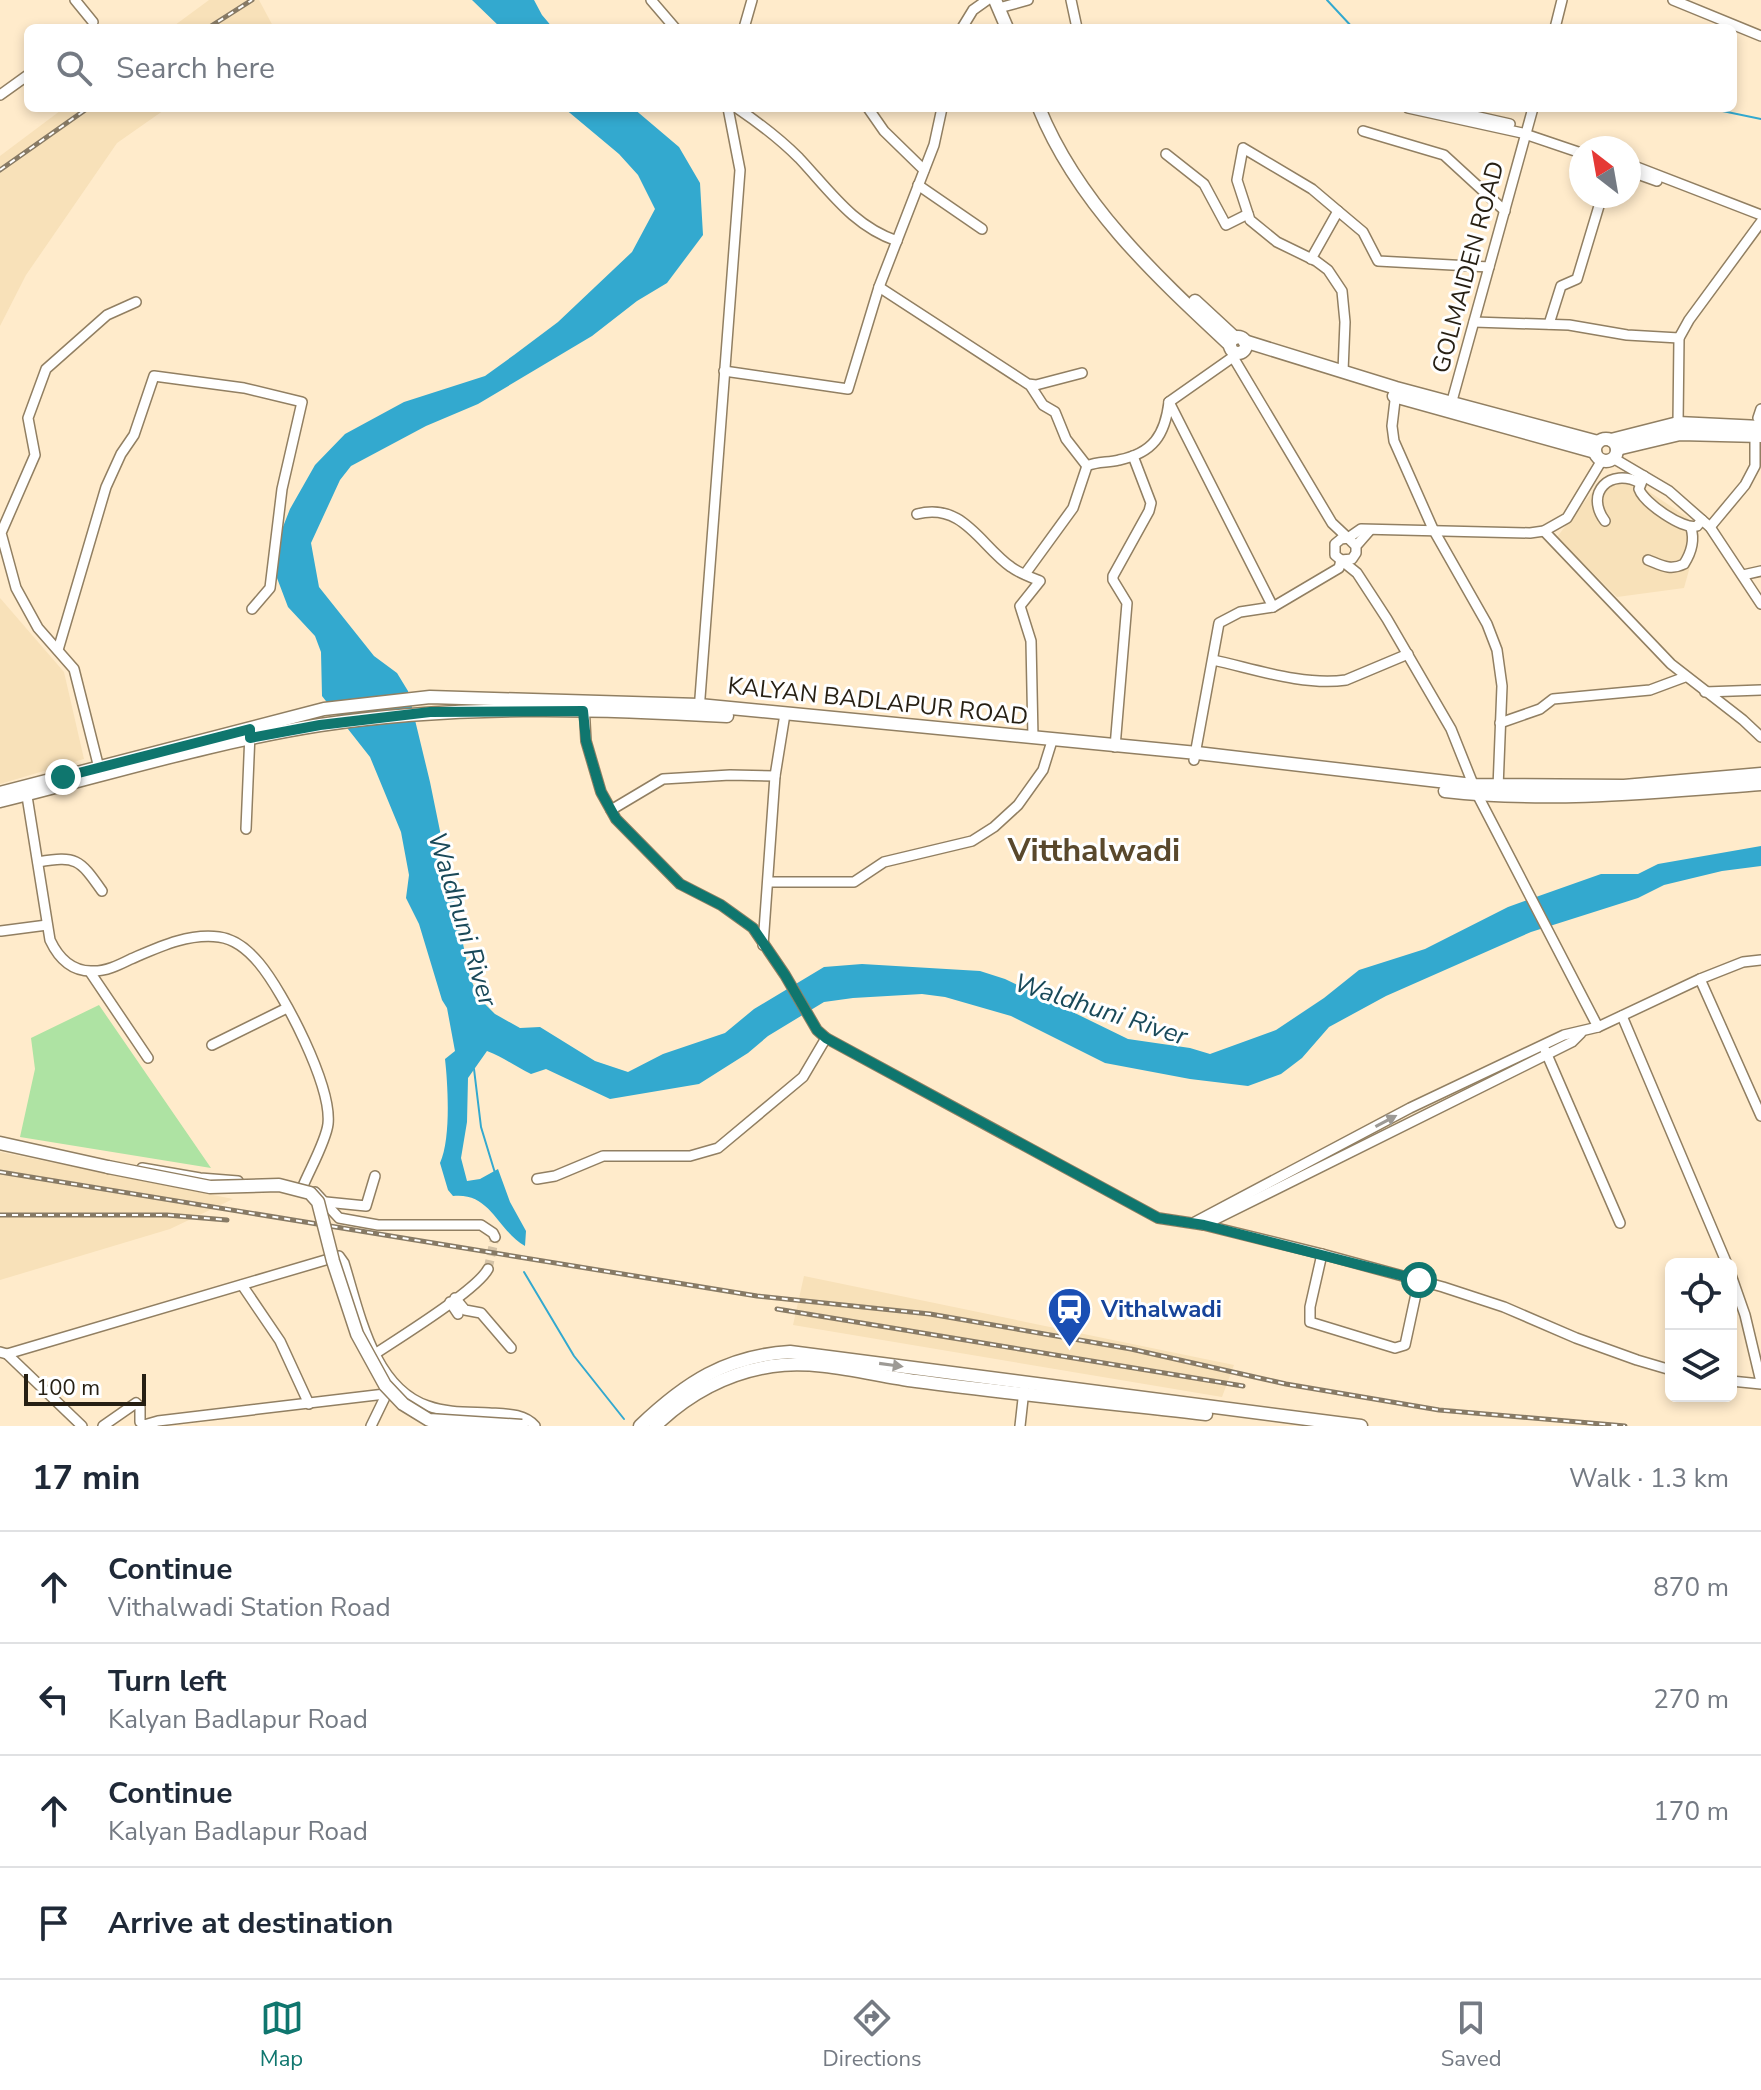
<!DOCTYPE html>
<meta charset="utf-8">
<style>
:root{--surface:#fff;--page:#f6f6f7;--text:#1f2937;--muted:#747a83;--line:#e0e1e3;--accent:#0f766e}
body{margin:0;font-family:"Nunito Sans",sans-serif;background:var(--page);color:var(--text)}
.controls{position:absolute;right:24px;bottom:24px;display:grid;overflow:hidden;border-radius:12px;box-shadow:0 4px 12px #0003}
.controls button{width:72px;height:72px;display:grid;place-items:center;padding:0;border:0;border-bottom:2px solid var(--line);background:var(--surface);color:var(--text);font:40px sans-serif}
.compass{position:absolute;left:1569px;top:136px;width:72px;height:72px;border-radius:50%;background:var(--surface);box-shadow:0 4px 12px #0003;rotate:329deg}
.scale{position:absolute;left:24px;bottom:20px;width:122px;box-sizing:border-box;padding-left:8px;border:4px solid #261f13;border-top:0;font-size:22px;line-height:28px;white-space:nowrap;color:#261f13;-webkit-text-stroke:6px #fff;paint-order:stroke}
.stop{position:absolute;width:24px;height:24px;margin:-18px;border:6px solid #0f766e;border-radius:50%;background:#fff}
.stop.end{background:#0f766e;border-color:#fff;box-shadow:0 2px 8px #0008}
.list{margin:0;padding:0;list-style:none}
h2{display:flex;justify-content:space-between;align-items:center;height:104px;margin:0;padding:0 32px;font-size:34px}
h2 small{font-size:26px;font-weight:400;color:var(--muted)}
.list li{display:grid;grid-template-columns:52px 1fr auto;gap:24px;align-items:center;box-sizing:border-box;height:112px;padding:0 32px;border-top:2px solid var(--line)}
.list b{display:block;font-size:30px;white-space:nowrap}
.list p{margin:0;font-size:26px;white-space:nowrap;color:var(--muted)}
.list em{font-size:26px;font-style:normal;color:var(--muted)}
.icon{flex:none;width:44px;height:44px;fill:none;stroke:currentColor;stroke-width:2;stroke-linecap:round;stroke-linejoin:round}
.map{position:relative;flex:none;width:1761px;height:1426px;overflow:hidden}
.search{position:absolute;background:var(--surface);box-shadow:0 4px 12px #0003;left:24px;right:24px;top:24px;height:88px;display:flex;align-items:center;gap:20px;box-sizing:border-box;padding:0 28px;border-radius:12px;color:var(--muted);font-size:30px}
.sheet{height:552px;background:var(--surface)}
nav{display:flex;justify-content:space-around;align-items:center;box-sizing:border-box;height:112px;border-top:2px solid var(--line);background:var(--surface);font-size:22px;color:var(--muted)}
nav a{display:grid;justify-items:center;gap:4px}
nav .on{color:var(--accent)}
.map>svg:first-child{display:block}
.built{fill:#f8e1b9}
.green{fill:#aee3a3}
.water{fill:#33a9cf}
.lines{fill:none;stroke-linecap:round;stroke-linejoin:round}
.stream{stroke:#33a9cf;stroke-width:2}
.minor-tunnel{stroke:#d4c2a6;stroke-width:9;stroke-dasharray:9 4.5;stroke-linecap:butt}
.minor-casing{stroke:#917f62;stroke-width:12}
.major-casing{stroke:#917f62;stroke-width:15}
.minor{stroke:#fff;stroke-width:9}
.major{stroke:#fff;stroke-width:12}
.rail-casing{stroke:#877a65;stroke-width:5}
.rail{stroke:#fff;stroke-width:2;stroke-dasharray:6;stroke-linecap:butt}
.major-bridge-casing{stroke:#917f62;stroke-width:15;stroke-linecap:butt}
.major-bridge{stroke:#fff;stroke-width:12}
.oneway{fill:#9d9a95}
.route{stroke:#0f766e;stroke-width:10}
.labels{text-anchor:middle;stroke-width:6;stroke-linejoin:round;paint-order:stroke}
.street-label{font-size:24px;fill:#261f13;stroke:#fff}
.transit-label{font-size:24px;font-weight:bold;fill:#164399;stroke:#fff;text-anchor:start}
.water-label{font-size:26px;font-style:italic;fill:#194959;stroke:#fff}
.district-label{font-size:32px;font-weight:bold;fill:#59482c;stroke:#fff}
</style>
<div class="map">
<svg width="1761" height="1426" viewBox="0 0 1761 1426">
<rect width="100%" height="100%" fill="#ffebcb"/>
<g class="built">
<path d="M209,0H259L274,28H171Z"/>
<path d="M64,108H167L117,143L26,275L0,326V156Z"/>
<path d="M1619,472L1687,517L1699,534L1684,588L1617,597L1557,537L1604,477Z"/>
<path d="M0,598L64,672L84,759L0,784Z"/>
<path d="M0,1152L233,1199L170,1229L0,1280Z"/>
<path d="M804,1276L1234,1365L1222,1397L793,1325Z"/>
</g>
<path class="green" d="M99,1005L211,1168L20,1137L35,1069L31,1038Z"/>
<g class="water">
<path d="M472,0H534L542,15L553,28H501Z"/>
<path d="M564,108H633L679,147L700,183L703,235L667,283L637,301L592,336L478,404L426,426L351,466L340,480L311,543L319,587L374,656L397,673L408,691L430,782L470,978L480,999L495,1014L520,1028L540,1027L595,1061L628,1072L663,1054L725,1033L754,1009L824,967L862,964L980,971L1005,979L1128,1039L1190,1048L1210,1054L1276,1030L1324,998L1359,970L1425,949L1508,907L1601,874H1638L1658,864L1761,846V866L1722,871L1664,885L1638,898L1531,932L1386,996L1329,1027L1302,1058L1281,1074L1248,1086L1190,1079L1105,1063L1011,1016L945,997L922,994L853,998L824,1002L768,1036L748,1053L699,1084L610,1099L546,1069L531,1074C516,1067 503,1057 487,1051L468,1078L467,1122L461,1158L467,1181L480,1179L498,1169L510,1202L526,1231L525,1246C497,1230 491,1192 453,1196L448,1190L440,1163C451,1139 448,1086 445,1059L455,1051L447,1008L442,1000L419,924L406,898L409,875L401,832L370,757L322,696L321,652L315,636L288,607L277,578L275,547L290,509L315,465L345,434L404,402L485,376L514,355L558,322L632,252L655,209L638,175L619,154Z"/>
</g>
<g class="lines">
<g class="stream">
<path d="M1327,0L1353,28"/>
<path d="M1708,108L1761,119"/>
<path d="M474,1069L481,1127L495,1173"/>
<path d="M524,1272L574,1356L624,1419"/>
</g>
<path class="minor-tunnel" d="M488,1269L495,1237"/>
<defs>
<g id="minor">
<path d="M75,0L93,22"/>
<path d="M651,0L675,28"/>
<path d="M1071,0L1077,28"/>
<path d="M1673,0L1761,36"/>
<path d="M999,8L1028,0"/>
<path d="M744,28L752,0"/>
<path d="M962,28L973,10L987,0"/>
<path d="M1555,28L1562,0"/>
<path d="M0,95L28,75"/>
<path d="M737,108C759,123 780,139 799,158C830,191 853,226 897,241"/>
<path d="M868,108L884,131L924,170"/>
<path d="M1408,108L1522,133L1581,153"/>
<path d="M1439,108L1510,124"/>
<path d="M1363,131L1444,155L1505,211"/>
<path d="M1166,154L1204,184L1226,225L1248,214"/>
<path d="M1629,164L1761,215"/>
<path d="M1629,171L1657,181"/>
<path d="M918,185L982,229"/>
<path d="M1311,259L1338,211"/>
<path d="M879,287L1028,384L1036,385L1082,373"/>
<path d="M1474,322L1569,325L1627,335L1679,338"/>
<path d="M1549,324L1561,286L1577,279L1602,196"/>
<path d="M1235,353L1233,357L1332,523L1348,538L1361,529L1530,533L1544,531L1567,518L1602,460"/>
<path d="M1233,357L1169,402L1273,607"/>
<path d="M724,371L848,389L879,287L934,145L942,108"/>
<path d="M1343,371L1345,322L1342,291L1328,270L1316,261L1277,242L1250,220L1237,180L1243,148L1312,189L1338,211L1363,232L1378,261L1489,267"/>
<path d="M1030,385L1043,405L1055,412L1066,439L1087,466"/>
<path d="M1396,392L1392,426L1394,441L1433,529L1487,624L1497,650L1502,686L1498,788"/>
<path d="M1450,408L1533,108"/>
<path d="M1758,418L1761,409"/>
<path d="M1678,423L1679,338L1689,320L1761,222"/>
<path d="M1613,458L1669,491L1710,527L1761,604"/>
<path d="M1644,476L1639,489C1644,503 1683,530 1697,526L1702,520"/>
<path d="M917,514C963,502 980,545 1011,567C1019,573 1030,577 1040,581L1020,606L1031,641L1033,738"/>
<path d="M1605,521C1584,493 1610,467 1640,483"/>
<path d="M1710,527L1745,485L1755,466V430"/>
<path d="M1544,531L1671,664L1743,720L1761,737"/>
<path d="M1356,546L1348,538L1341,539L1335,544V555L1341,560L1352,559L1356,553V546L1370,530"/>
<path d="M1648,560C1661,565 1670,571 1684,564C1691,553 1695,541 1691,528"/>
<path d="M1025,574L1073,508L1087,466C1097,461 1108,463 1119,460C1153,453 1165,435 1169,402"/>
<path d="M1743,575L1761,571"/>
<path d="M58,650L106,487L121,454L134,435L154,376L244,388L302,402L282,489L270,588L252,609"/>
<path d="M1213,660C1255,669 1303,686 1346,680L1408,654"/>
<path d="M1705,692L1761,690"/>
<path d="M584,704L586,741L601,792L616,819L680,884L721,905L753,928L785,975L817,1030L826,1038L1158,1218L1204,1225L1322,1254L1443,1287L1504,1307L1576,1338L1637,1360L1671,1370"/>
<path d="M699,711L740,170L728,108"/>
<path d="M1500,723L1540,709L1553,699L1650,690L1685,677"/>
<path d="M1115,747L1127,603L1113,580V576L1149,511L1151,503L1133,456"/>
<path d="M1194,760L1219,623L1240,612L1273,607L1339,568L1341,560L1357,573L1387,619L1451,729L1477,794L1598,1027"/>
<path d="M99,768L74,669L38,628L16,588L1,533L35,455L28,418L46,369L107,315L136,302"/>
<path d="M26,790L50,940C58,957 70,971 91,971C105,972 119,965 131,959C159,947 188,933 219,937C235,939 249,951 259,963C284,993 332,1086 328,1124C326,1141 310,1169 303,1186"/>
<path d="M611,810L663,779L730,775L775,776"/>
<path d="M246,829L250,733"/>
<path d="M38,862C76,856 79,858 102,891"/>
<path d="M769,882H854L884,862L972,841L994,827L1018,805L1043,770L1052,741"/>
<path d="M1,931L47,925"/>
<path d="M763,945L775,776L785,714"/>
<path d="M90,972L148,1058"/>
<path d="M1700,979L1761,1116"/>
<path d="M1622,1016L1727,1264"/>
<path d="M212,1045L287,1008"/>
<path d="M1545,1050L1620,1223"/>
<path d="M142,1168L200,1178L238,1181"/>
<path d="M537,1179L555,1176L603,1156H690L718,1148L803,1077L826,1038"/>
<path d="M315,1192L339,1218L378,1225H481L493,1233L495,1237"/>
<path d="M326,1202L366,1206L375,1176"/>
<path d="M1193,1223L1410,1108L1564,1035L1598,1027L1700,979L1743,962L1761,960"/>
<path d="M1204,1225L1572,1042L1581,1033"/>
<path d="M1322,1254L1310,1307V1322L1395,1348L1405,1345L1419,1280"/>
<path d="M1731,1275L1745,1315L1761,1382"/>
<path d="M242,1285L280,1341L309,1404"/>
<path d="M455,1298L465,1310L481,1313L511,1348"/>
<path d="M450,1302L458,1314"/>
<path d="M0,1352L7,1354L339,1256L344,1263C359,1311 373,1388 428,1406C447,1413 469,1412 489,1413C505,1414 524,1413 535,1426"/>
<path d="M7,1354L82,1426"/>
<path d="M375,1354C399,1338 477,1290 488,1269"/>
<path d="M1731,1381L1761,1384"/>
<path d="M103,1426L136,1403L140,1407V1422L144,1425L158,1421L385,1394"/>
<path d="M371,1426L387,1393"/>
<path d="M1020,1426L1024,1390"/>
</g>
<g id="major">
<path d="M995,0L1007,28"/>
<path d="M1039,108C1078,204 1156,276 1230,345"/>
<path d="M1195,301L1235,338"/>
<circle cx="1238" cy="345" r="8"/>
<path d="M1244,341L1396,388L1598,442"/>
<path d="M1394,396L1595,452"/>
<circle cx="1606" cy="450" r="11"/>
<path d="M1611,440L1678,423L1761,427"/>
<path d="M1617,449L1680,434L1761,436"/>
<path d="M1445,791C1551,803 1656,792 1761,784"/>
<path d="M0,793L324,709L430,697L699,705L1197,753L1473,785L1624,786L1761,774"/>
<path d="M0,801C106,775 212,742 320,725C454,705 592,708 727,716"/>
<path d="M0,1143L108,1167"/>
<path d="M640,1426C685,1383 726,1356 790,1352L1361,1426"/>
<path d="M655,1426C688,1394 726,1373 772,1366C819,1359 870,1375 916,1381C1013,1394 1110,1403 1206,1414"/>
</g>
</defs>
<use href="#minor" class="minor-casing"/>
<use href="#major" class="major-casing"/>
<use href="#minor" class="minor"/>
<use href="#major" class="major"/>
<defs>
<g id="rail">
<path d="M208,28L252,0"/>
<path d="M0,170L88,108"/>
<path d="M0,1172L757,1296L930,1314L1131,1349L1286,1384L1439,1410L1625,1426"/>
<path d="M0,1215H167L227,1220"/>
<path d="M777,1309L1243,1386"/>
</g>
</defs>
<use href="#rail" class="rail-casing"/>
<use href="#rail" class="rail"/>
<defs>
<path id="major-bridge" d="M108,1167L210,1187L279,1185L310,1193L318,1202L333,1261L357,1334L385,1385L403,1404L429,1420L522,1426"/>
</defs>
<use href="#major-bridge" class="major-bridge-casing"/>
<use href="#major-bridge" class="major-bridge"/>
</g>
<defs><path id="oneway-solid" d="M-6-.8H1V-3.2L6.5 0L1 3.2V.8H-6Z" transform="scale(2)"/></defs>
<g class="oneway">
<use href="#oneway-solid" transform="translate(1386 1121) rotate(-28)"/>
<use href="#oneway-solid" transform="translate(891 1365) rotate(8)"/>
</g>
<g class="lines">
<path class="route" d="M63,777L250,729V738L320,725L430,712L583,711L586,741L601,792L616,819L680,884L721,905L753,928L785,975L817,1030L826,1038L1158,1218L1204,1225L1419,1280"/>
</g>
<defs>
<symbol id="station-pin" viewBox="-11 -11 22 30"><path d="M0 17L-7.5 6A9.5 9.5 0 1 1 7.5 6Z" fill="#1a4fb4" stroke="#fff"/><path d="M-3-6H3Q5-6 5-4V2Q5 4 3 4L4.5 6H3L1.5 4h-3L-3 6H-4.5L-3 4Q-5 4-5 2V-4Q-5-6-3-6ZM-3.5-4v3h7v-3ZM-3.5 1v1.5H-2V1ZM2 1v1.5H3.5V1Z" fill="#fff"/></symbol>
</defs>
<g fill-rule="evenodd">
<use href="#station-pin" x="1044" y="1284" width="51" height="69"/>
</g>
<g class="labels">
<g class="street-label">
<text transform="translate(1468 267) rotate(-75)" y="8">GOLMAIDEN ROAD</text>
<text transform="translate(878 701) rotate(6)" y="8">KALYAN BADLAPUR ROAD</text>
</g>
<g class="transit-label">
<text x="1101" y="1317">Vithalwadi</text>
</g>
<g class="water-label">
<text transform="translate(463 919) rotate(73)" y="9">Waldhuni River</text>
<text transform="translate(1101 1009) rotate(18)" y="9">Waldhuni River</text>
</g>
<g class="district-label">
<text x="1094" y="861">Vitthalwadi</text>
</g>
</g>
</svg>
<div class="controls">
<button><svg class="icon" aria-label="locate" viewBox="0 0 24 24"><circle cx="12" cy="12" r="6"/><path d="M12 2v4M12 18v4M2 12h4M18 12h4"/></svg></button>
<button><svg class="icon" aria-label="layers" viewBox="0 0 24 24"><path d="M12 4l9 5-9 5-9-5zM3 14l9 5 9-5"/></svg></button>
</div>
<svg class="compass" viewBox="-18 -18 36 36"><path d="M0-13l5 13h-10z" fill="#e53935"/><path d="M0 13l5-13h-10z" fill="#747a83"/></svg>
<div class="scale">100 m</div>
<div class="stop" style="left:1419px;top:1280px"></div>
<div class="stop end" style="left:63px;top:777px"></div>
<div class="search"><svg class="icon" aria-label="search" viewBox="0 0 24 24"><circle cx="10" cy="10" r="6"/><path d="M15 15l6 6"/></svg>Search here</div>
</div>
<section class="sheet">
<h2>17 min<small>Walk · 1.3 km</small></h2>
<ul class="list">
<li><svg class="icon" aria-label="ahead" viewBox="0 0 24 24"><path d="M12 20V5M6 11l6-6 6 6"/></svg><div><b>Continue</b><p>Vithalwadi Station Road</p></div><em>870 m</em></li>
<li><svg class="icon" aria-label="left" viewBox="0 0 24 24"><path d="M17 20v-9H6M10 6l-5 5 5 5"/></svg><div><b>Turn left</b><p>Kalyan Badlapur Road</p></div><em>270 m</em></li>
<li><svg class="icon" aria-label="ahead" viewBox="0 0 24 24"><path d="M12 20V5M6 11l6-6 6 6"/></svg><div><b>Continue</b><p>Kalyan Badlapur Road</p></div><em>170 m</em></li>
<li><svg class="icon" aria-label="arrive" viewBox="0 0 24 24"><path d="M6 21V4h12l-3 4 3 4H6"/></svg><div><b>Arrive at destination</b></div></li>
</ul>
</section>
<nav>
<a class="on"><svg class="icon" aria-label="map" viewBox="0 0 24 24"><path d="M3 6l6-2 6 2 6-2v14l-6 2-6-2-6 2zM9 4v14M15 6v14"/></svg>Map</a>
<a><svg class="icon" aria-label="directions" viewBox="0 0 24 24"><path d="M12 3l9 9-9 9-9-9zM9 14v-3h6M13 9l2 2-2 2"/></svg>Directions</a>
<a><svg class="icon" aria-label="saved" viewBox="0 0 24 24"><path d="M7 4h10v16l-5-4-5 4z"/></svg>Saved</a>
</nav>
